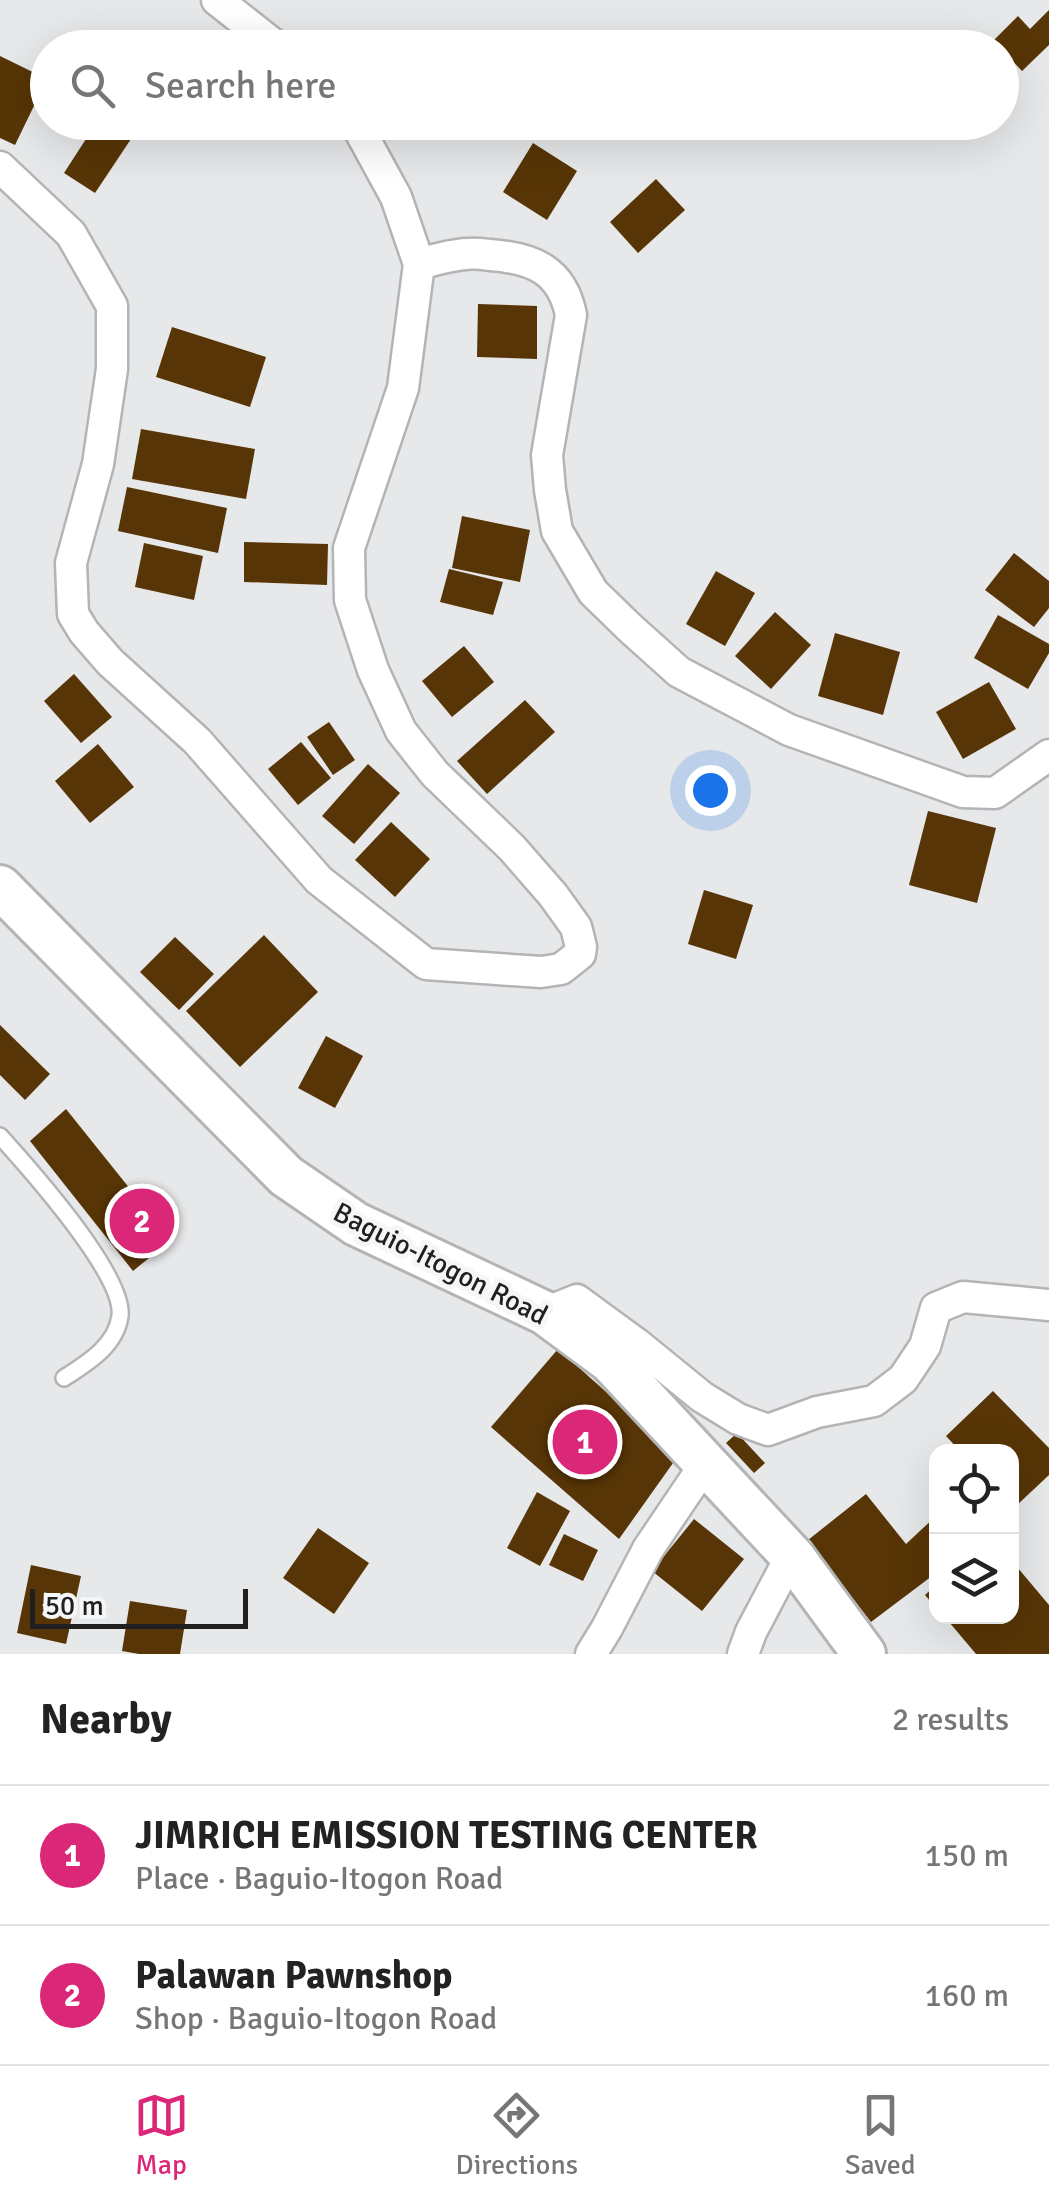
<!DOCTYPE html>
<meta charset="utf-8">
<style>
:root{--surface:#fff;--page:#f2f2f2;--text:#222;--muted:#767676;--line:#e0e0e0;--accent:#db2777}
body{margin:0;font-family:Signika,sans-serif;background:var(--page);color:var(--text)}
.controls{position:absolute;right:30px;bottom:30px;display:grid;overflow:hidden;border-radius:20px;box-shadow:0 10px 40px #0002}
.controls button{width:90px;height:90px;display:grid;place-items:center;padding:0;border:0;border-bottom:2px solid var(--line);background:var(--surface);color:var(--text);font:50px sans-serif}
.scale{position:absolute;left:30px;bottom:25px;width:218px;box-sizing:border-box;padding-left:10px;border:5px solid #202021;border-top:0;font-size:28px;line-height:35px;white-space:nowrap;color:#202021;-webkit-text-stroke:8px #f4f6f7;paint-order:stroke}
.you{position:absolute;left:710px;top:790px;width:35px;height:35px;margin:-25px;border:8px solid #fff;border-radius:50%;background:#1a73e8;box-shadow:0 0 0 15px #1a73e833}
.badge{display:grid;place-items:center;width:65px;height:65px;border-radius:50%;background:var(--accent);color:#fff;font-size:32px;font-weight:700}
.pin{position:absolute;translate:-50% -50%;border:5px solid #fff;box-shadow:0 2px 10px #0006}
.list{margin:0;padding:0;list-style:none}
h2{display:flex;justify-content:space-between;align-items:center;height:130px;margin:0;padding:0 40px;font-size:42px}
h2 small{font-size:32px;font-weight:400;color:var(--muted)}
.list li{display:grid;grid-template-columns:65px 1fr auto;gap:30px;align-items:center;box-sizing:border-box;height:140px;padding:0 40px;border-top:2px solid var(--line)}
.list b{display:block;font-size:38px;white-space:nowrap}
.list p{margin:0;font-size:32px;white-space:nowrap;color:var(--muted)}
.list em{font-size:32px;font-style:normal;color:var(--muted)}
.icon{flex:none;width:55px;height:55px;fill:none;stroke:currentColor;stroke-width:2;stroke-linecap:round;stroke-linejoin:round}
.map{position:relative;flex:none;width:1049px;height:1654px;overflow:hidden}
.search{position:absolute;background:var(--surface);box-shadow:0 10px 40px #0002;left:30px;right:30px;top:30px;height:110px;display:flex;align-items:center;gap:25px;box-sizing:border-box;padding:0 35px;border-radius:55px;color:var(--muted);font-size:38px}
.sheet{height:410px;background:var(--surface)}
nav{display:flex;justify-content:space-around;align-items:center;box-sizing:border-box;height:140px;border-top:2px solid var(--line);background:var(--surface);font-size:28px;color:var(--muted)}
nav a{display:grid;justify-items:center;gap:5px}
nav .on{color:var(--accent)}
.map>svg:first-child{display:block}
.building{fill:#573506}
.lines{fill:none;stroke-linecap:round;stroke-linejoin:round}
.service-casing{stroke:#b3b4b5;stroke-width:20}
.minor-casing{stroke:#b3b4b5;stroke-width:35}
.secondary-casing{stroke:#b3b4b5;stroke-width:48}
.service{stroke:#fff;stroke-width:15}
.minor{stroke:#fff;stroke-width:30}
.secondary{stroke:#fff;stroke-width:42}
.labels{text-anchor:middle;stroke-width:10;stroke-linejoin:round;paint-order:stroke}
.street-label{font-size:28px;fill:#202021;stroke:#f4f6f7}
</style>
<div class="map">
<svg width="1049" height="1654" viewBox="0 0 1049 1654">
<rect width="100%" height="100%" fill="#e7e8ea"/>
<g class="building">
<path d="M1049,10V45L1022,71L993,41L1018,16L1030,29Z"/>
<path d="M0,56L47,79L15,145L0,138Z"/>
<path d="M97,122H126L137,130L95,193L64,173Z"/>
<path d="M533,143L577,171L547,220L503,192Z"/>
<path d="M656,179L685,210L638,253L610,222Z"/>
<path d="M478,304L537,306V359L477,357Z"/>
<path d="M172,327L266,357L250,407L156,377Z"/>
<path d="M141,429L255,449L246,499L132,479Z"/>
<path d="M127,487L227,508L218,553L118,531Z"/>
<path d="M462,516L530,530L520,582L452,568Z"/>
<path d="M244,542L328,544L327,585L244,582Z"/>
<path d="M144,543L203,556L194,600L135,587Z"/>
<path d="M1014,553L1049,581V608L1034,627L985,590Z"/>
<path d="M449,569L503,582L493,615L440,602Z"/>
<path d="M716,571L755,593L725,646L686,624Z"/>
<path d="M775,612L811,645L771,689L735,656Z"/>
<path d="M998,615L1049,644V653L1028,689L974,658Z"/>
<path d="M835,633L900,652L883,715L818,696Z"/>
<path d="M464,646L494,682L452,717L422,681Z"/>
<path d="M74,674L112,717L81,743L44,701Z"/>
<path d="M989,682L1016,729L963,759L936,712Z"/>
<path d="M525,700L555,732L487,794L457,761Z"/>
<path d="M329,722L355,760L333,775L307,737Z"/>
<path d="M301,742L331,778L298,805L268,769Z"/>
<path d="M98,744L134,787L90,823L55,781Z"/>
<path d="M368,764L400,793L354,844L322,816Z"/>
<path d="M928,811L996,828L977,903L909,885Z"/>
<path d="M391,822L430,859L395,897L355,860Z"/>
<path d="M704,890L753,905L736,959L688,944Z"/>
<path d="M264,935L318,992L240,1067L186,1011Z"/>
<path d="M175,937L214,974L179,1010L140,972Z"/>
<path d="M0,1025L50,1074L25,1100L0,1075Z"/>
<path d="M326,1036L363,1056L335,1108L298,1088Z"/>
<path d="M66,1109L171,1240L133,1271L30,1141Z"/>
<path d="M558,1349L678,1456L619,1539L491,1427Z"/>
<path d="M993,1391L1049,1448V1475L1015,1507L1012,1504V1452H961L946,1436Z"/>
<path d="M737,1433L765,1463L754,1473L726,1443Z"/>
<path d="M537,1492L570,1511L540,1566L507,1548Z"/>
<path d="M866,1494L906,1544L936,1516V1573L871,1622L808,1540Z"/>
<path d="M694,1519L744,1559L702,1611L652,1571Z"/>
<path d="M318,1528L369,1563L334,1614L283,1578Z"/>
<path d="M564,1534L598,1550L583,1581L549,1565Z"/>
<path d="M1012,1561L1049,1605V1654H976L944,1616H1012Z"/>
<path d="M31,1565L81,1576L66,1644L17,1633Z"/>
<path d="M936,1585V1608L925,1595Z"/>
<path d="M130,1601L187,1610L180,1654H139L122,1651Z"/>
</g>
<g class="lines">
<defs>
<path id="service" d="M0,1136C28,1167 125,1275 120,1316C116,1346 87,1363 64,1378"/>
<g id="minor">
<path d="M217,0L278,48"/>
<path d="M0,167L71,234L112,306V369L98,464L71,563L73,614L84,632L110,662L197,741L319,880L426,964L541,972L561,969L580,954L581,947L576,927L553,895L512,848L435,774L401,731L373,670L350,600L349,548L403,388L419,264L396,197L355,122"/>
<path d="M419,264C434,260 450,255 466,254C473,253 482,254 490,255C533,258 562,270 571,315L547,455L550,490L557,531L593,592L630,628L679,672L789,730L963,792L995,793L1049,755"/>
<path d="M545,1313L577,1300L637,1344L702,1397L738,1419L768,1430L817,1412L874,1401L903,1379L925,1346L936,1308L963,1297L1049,1305"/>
<path d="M591,1654L607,1628L648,1549L706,1463"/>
<path d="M743,1654L751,1632L791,1556"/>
</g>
<path id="secondary" d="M0,887L286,1176L356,1224L545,1313L610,1361L793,1557L864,1654"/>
</defs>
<use href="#service" class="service-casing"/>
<use href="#minor" class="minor-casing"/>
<use href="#secondary" class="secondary-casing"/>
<use href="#service" class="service"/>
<use href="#minor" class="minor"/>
<use href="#secondary" class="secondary"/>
</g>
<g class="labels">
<g class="street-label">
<text transform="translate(441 1263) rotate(27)" y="10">Baguio-Itogon Road</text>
</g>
</g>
</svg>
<div class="controls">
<button><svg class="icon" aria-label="locate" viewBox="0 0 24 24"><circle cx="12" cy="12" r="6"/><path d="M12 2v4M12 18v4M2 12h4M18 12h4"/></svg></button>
<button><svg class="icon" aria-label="layers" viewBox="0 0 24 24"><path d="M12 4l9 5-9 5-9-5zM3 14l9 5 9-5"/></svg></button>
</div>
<div class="scale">50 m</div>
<div class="you"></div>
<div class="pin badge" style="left:585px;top:1442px">1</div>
<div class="pin badge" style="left:142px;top:1221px">2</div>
<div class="search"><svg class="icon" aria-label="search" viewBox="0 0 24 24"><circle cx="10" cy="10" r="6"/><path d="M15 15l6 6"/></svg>Search here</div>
</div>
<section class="sheet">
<h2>Nearby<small>2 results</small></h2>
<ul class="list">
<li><span class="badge">1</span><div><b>JIMRICH EMISSION TESTING CENTER</b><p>Place · Baguio-Itogon Road</p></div><em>150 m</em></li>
<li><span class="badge">2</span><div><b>Palawan Pawnshop</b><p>Shop · Baguio-Itogon Road</p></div><em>160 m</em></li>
</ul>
</section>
<nav>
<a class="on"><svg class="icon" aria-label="map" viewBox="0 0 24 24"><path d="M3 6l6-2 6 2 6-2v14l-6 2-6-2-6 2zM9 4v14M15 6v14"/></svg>Map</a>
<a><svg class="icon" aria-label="directions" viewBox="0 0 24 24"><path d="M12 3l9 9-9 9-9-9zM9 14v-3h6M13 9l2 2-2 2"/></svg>Directions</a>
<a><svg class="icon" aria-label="saved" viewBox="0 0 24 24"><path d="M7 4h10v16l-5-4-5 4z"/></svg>Saved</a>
</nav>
